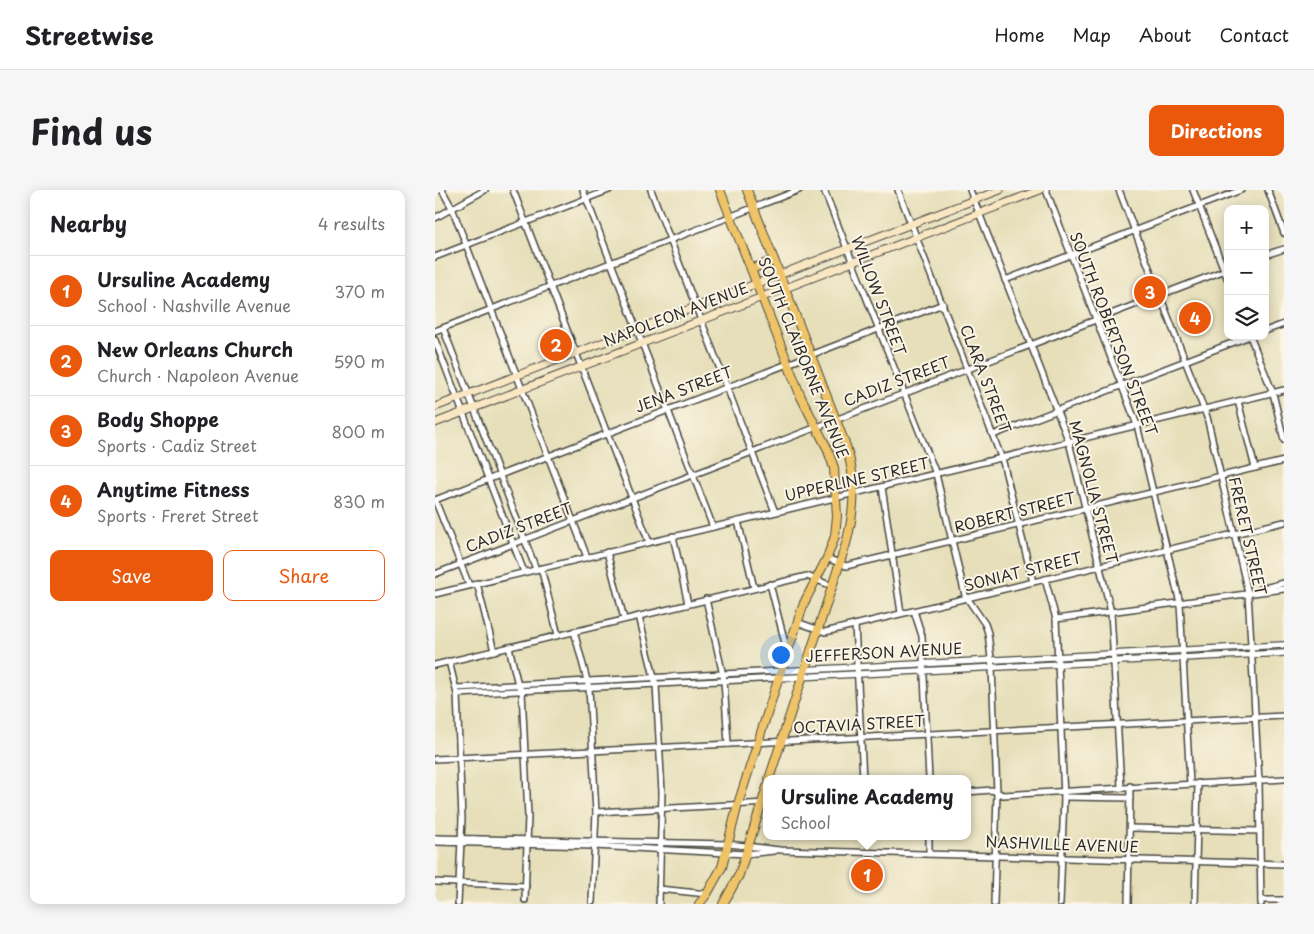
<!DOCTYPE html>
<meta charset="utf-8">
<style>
:root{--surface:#fff;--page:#f6f6f6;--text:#202124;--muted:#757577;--line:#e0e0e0;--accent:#ea580c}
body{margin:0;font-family:"Playpen Sans",sans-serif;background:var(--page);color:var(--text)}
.controls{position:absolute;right:15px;top:15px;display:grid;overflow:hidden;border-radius:10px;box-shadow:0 2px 12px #0003}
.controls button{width:45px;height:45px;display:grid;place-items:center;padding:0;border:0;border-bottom:1px solid var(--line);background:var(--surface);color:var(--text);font:25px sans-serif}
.you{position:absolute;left:345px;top:464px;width:18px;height:18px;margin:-12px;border:4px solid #fff;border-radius:50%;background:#1a73e8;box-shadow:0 0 0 8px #1a73e833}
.badge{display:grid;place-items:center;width:32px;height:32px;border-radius:50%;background:var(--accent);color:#fff;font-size:16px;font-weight:700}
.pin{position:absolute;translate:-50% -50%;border:2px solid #fff;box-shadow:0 1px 5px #0006}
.popup{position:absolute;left:328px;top:585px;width:208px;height:65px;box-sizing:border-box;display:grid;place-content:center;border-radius:10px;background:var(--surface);filter:drop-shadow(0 1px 4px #0005);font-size:16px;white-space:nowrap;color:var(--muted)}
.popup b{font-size:19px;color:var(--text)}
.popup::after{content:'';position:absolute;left:50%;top:100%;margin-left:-10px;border:10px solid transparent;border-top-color:var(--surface)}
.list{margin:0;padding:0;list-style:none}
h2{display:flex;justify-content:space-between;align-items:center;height:65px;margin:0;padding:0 20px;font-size:21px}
h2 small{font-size:16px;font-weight:400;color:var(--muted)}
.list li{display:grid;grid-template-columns:32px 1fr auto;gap:15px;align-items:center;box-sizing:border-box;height:70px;padding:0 20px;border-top:1px solid var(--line)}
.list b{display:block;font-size:19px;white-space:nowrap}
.list p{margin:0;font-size:16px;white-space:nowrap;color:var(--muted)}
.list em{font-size:16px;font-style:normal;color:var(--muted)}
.actions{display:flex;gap:10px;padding:15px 20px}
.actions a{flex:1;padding:11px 0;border:1px solid var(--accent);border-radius:10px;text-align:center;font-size:18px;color:var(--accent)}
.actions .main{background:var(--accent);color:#fff}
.icon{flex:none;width:28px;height:28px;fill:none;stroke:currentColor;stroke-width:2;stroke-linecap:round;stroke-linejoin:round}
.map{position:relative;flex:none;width:849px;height:714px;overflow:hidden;border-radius:10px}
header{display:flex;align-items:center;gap:30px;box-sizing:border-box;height:70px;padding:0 25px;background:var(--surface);border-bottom:1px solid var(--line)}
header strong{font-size:24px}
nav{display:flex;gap:28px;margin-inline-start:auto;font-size:18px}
.intro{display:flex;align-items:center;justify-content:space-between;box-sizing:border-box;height:120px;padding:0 30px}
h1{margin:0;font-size:35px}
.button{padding:12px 22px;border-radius:10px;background:var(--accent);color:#fff;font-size:18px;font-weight:700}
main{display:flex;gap:30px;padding:0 30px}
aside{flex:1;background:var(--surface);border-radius:10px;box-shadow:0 2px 12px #0003}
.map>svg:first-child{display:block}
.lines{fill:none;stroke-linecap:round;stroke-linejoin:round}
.minor-casing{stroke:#474640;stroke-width:8}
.tertiary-casing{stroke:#474640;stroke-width:8}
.secondary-casing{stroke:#474640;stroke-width:9}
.primary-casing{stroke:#474640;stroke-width:10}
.minor{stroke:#fff;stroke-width:5}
.tertiary{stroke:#fff;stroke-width:5.5}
.secondary{stroke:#f9e7c3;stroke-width:7}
.primary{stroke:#efc469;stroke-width:8}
.labels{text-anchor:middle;stroke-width:4;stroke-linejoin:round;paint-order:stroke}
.street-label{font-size:15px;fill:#2b2b2b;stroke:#fcf5e5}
</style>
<header>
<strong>Streetwise</strong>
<nav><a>Home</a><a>Map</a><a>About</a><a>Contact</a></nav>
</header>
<div class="intro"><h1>Find us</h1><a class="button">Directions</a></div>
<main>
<aside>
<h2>Nearby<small>4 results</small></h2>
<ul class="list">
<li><span class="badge">1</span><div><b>Ursuline Academy</b><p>School · Nashville Avenue</p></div><em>370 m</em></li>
<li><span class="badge">2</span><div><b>New Orleans Church</b><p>Church · Napoleon Avenue</p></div><em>590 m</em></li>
<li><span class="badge">3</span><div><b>Body Shoppe</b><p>Sports · Cadiz Street</p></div><em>800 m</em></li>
<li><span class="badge">4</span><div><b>Anytime Fitness</b><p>Sports · Freret Street</p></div><em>830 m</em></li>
</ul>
<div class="actions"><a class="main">Save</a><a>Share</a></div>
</aside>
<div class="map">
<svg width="849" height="714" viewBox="0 0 849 714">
<rect width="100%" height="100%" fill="#fcf5e5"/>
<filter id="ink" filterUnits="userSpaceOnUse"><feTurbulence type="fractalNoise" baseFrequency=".02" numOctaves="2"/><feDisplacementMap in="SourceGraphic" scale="10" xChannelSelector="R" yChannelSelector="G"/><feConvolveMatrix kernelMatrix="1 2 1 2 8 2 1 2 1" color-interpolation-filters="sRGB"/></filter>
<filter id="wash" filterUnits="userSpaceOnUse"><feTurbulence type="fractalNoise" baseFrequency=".0096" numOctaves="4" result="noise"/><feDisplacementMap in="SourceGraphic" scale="20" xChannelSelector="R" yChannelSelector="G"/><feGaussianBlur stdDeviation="1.12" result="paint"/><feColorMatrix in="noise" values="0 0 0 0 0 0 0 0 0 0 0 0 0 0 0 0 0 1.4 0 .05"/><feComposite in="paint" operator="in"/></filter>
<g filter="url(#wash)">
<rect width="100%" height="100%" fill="#e6dfba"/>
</g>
<g filter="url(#ink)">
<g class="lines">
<defs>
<g id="minor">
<path d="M7,0L17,18L152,367"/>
<path d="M78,0L214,352"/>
<path d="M148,0L278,337"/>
<path d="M216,0L340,322"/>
<path d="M389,0L501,284L530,405L550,434L553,443L557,477L562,602L559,714"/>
<path d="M463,0L568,272L598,392"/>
<path d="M535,0L634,252L676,422L686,597"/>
<path d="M611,0L702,235L732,360L745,413L755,594"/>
<path d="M684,0L772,227L813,403L824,591L826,714"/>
<path d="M758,0L793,90"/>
<path d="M833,0L849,43"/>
<path d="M0,28L50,0"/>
<path d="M830,65L849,59"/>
<path d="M0,67L174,0"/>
<path d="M570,90L806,0"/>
<path d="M8,138L101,379"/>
<path d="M0,141L364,0"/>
<path d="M830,141L849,134"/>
<path d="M815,146L838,203L849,250"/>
<path d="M0,150L89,382"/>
<path d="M803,211L820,278"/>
<path d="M558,245L815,146"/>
<path d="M447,297L466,423"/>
<path d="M0,310L508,114"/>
<path d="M0,310L34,395"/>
<path d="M303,331L319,398"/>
<path d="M238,346L253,414"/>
<path d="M172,362L189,429"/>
<path d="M392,368L411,376L849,271"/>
<path d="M106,378L123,445"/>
<path d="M0,384L793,79"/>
<path d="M610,389L621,429L629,607L625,714"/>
<path d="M42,393L59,461"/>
<path d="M335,394L352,461"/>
<path d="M825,399L849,393"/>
<path d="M0,404L849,200"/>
<path d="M271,409L289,490L293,554"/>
<path d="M479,421L487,446L494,589"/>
<path d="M204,426L221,495L227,602L224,714"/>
<path d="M621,429L849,399"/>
<path d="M362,432L390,442L849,332"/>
<path d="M420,435L428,589"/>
<path d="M139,441L154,498L161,622L157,712"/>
<path d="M74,457L83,495L87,501L93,626L90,710"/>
<path d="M14,471L22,504L27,629L23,714"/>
<path d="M0,475L372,386L397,396"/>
<path d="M21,498L346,481"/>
<path d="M22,504L343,488"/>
<path d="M0,569L849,526"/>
<path d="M532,602L557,600L568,605L849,589"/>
<path d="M629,607L695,608"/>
<path d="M161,622L332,613"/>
<path d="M696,638L825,641"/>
<path d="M0,648L293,654L345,660L849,674"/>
<path d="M0,652L159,656L311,664L339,661"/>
<path d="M494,664V646"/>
<path d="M0,692L91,696"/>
<path d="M224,699L272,704"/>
<path d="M826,710H849"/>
<path d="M693,714L695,596"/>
<path d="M760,714L763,593"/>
</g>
<g id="tertiary">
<path d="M346,481L849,455"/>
<path d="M343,488L849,463"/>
</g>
<g id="secondary">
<path d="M0,217L565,0"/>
<path d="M0,233L605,0"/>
</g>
<g id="primary">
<path d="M312,0L411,256C422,290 420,320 411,354L334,589"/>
<path d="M317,79L339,70"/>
<path d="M264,714L272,704L287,677L303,614L342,493L369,413L392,368L400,346L402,326L399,278L392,258L366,207L285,0"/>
<path d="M288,714L304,685L332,597"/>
</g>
</defs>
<use href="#minor" class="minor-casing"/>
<use href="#tertiary" class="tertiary-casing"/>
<use href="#secondary" class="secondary-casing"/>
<use href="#primary" class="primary-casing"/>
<use href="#minor" class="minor"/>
<use href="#tertiary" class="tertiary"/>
<use href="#secondary" class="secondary"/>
<use href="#primary" class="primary"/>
</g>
</g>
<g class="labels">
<g class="street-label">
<text transform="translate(443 106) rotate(69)" y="5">WILLOW STREET</text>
<text transform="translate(241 125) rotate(-21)" y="5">NAPOLEON AVENUE</text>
<text transform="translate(678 144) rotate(69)" y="5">SOUTH ROBERTSON STREET</text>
<text transform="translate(368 168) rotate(68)" y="5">SOUTH CLAIBORNE AVENUE</text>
<text transform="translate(550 189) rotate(69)" y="5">CLARA STREET</text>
<text transform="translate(462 192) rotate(-21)" y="5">CADIZ STREET</text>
<text transform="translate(249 200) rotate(-21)" y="5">JENA STREET</text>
<text transform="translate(422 290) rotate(-13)" y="5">UPPERLINE STREET</text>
<text transform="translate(658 302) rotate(75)" y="5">MAGNOLIA STREET</text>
<text transform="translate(580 323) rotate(-14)" y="5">ROBERT STREET</text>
<text transform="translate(84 338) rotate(-21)" y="5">CADIZ STREET</text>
<text transform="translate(812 346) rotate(77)" y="5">FRERET STREET</text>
<text transform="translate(588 382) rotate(-14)" y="5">SONIAT STREET</text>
<text transform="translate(449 463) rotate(-3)" y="5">JEFFERSON AVENUE</text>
<text transform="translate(424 535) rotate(-3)" y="5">OCTAVIA STREET</text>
<text transform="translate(627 655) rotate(2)" y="5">NASHVILLE AVENUE</text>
</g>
</g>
</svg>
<div class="controls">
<button>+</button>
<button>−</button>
<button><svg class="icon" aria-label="layers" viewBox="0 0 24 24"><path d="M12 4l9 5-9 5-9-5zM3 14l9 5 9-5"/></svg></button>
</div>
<div class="you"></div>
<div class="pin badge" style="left:432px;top:685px">1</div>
<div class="popup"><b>Ursuline Academy</b>School</div>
<div class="pin badge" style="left:121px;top:155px">2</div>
<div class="pin badge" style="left:715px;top:102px">3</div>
<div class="pin badge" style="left:760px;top:128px">4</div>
</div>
</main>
